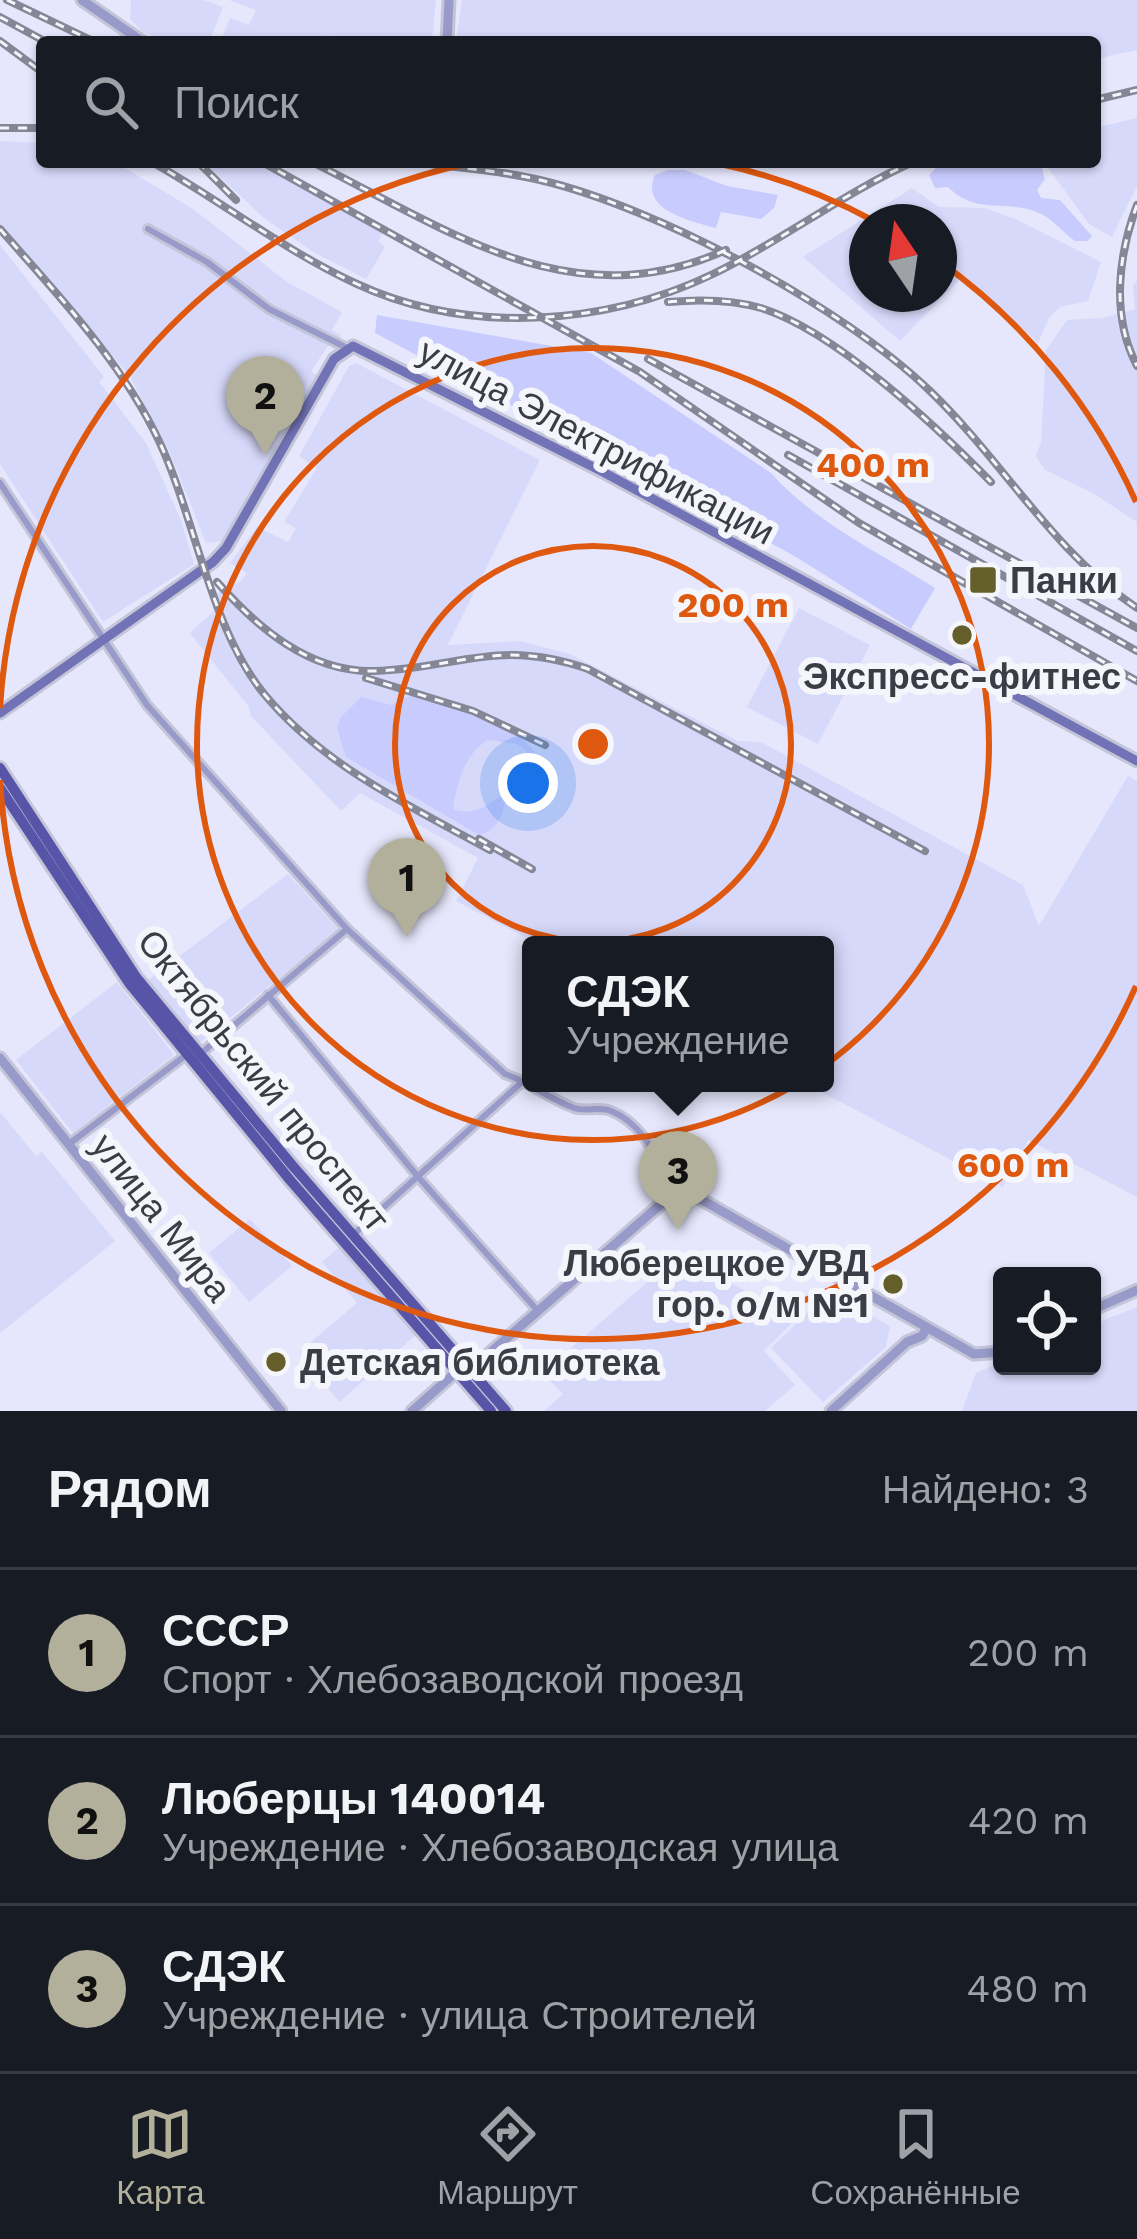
<!DOCTYPE html>
<html lang="ru">
<meta charset="utf-8">
<style>
:root{--surface:#171b24;--page:#242831;--text:#f1f3f6;--muted:#9ea1a6;--line:#363941;--accent:#b2b09a}
body{margin:0;font-family:"Work Sans",sans-serif;background:var(--page);color:var(--text)}
.controls{position:absolute;right:36px;bottom:36px;display:grid;overflow:hidden;border-radius:12px;box-shadow:0 3px 9px #0004}
.controls button{width:108px;height:108px;display:grid;place-items:center;padding:0;border:0;border-bottom:3px solid var(--line);background:var(--surface);color:var(--text);font:60px sans-serif}
.compass{position:absolute;left:849px;top:204px;width:108px;height:108px;border-radius:50%;background:var(--surface);box-shadow:0 3px 9px #0004;rotate:347deg}
.you{position:absolute;left:528px;top:783px;width:42px;height:42px;margin:-30px;border:9px solid #fff;border-radius:50%;background:#1a73e8;box-shadow:0 0 0 18px #1a73e833}
.badge{display:grid;place-items:center;width:78px;height:78px;border-radius:50%;background:var(--accent);color:#111;font-size:39px;font-weight:700}
.pin{position:absolute;translate:-50% -99px;filter:drop-shadow(0 3px 6px #0008)}
.pin::after{content:'';position:absolute;top:63px;width:42px;height:36px;background:inherit;clip-path:polygon(0 0,100% 0,50% 100%)}
.popup{position:absolute;left:522px;top:936px;width:312px;height:156px;box-sizing:border-box;display:grid;place-content:center;border-radius:12px;background:var(--surface);filter:drop-shadow(0 3px 9px #0005);font-size:39px;white-space:nowrap;color:var(--muted)}
.popup b{font-size:45px;color:var(--text)}
.popup::after{content:'';position:absolute;left:50%;top:100%;margin-left:-24px;border:24px solid transparent;border-top-color:var(--surface)}
.list{margin:0;padding:0;list-style:none}
h2{display:flex;justify-content:space-between;align-items:center;height:156px;margin:0;padding:0 48px;font-size:51px}
h2 small{font-size:39px;font-weight:400;color:var(--muted)}
.list li{display:grid;grid-template-columns:78px 1fr auto;gap:36px;align-items:center;box-sizing:border-box;height:168px;padding:0 48px;border-top:3px solid var(--line)}
.list b{display:block;font-size:45px;white-space:nowrap}
.list p{margin:0;font-size:39px;white-space:nowrap;color:var(--muted)}
.list em{font-size:39px;font-style:normal;color:var(--muted)}
.icon{flex:none;width:66px;height:66px;fill:none;stroke:currentColor;stroke-width:2;stroke-linecap:round;stroke-linejoin:round}
.map{position:relative;flex:none;width:1137px;height:1411px;overflow:hidden}
.search{position:absolute;background:var(--surface);box-shadow:0 3px 9px #0004;left:36px;right:36px;top:36px;height:132px;display:flex;align-items:center;gap:30px;box-sizing:border-box;padding:0 42px;border-radius:12px;color:var(--muted);font-size:45px}
.sheet{height:660px;background:var(--surface)}
nav{display:flex;justify-content:space-around;align-items:center;box-sizing:border-box;height:168px;border-top:3px solid var(--line);background:var(--surface);font-size:33px;color:var(--muted)}
nav a{display:grid;justify-items:center;gap:6px}
nav .on{color:var(--accent)}
.map>svg:first-child{display:block}
.built{fill:#d7d9fa;fill-rule:evenodd}
.green{fill:#c8cbfd}
.lines{fill:none;stroke-linecap:round;stroke-linejoin:round}
.minor-casing{stroke:#c4c5d8;stroke-width:12}
.tertiary-casing{stroke:#c4c5d8;stroke-width:15}
.secondary-casing{stroke:#c4c5d8;stroke-width:15}
.primary-casing{stroke:#c4c5d8;stroke-width:16}
.minor{stroke:#989aca;stroke-width:6}
.tertiary{stroke:#989aca;stroke-width:9}
.secondary{stroke:#7272b7;stroke-width:9}
.primary{stroke:#5855a9;stroke-width:10}
.rail-casing{stroke:#868796;stroke-width:8}
.rail{stroke:#f5f6fb;stroke-width:3;stroke-dasharray:9;stroke-linecap:butt}
.ring{fill:none;stroke:#df580f;stroke-width:6}
.poi-dot{fill:#645e2a;stroke:#f5f6fb;stroke-width:4.5}
.labels{text-anchor:middle;stroke-width:12;stroke-linejoin:round;paint-order:stroke}
.street-label{font-size:36px;fill:#3b3c46;stroke:#f5f6fb}
.poi-label{font-size:36px;font-weight:bold;fill:#3b3c46;stroke:#f5f6fb;text-anchor:start}
.centre{fill:#df580f;stroke:#f5f6fb;stroke-width:6}
.ring-label{font-size:36px;text-anchor:middle;font-weight:bold;fill:#df580f;stroke:#f5f6fb;stroke-width:12;stroke-linejoin:round;paint-order:stroke}
</style>
<div class="map">
<svg width="1137" height="1411" viewBox="0 0 1137 1411">
<rect width="100%" height="100%" fill="#e6e7fc"/>
<g class="built">
<path d="M131,0H204L223,7L209,42H164L143,32L130,19Z"/>
<path d="M229,0H436L432,42H351L324,33L344,42H220L230,18L249,25L256,10Z"/>
<path d="M462,0H1137V50L1095,59V42H780L777,36L749,42H456Z"/>
<path d="M1137,118V186L1112,237L1089,224L1044,162H1095V128Z"/>
<path d="M0,141L42,143V162H115L193,209L287,282L342,312L332,330L341,335L339,340L275,305L209,258L150,226L147,234L201,263L269,314L330,343L311,371L319,377L222,541L206,543L170,453L129,375L0,224Z"/>
<path d="M204,162H252L384,231L378,242L385,247L366,279L313,252L264,218Z"/>
<path d="M912,188L939,207L985,208L1015,219L1101,262L1088,301L1060,307L1049,318L1038,343L964,275L900,341L803,257ZM867,222H939V294H867Z"/>
<path d="M0,245L104,377L99,382L146,443L181,520L194,564L103,622L0,464Z"/>
<path d="M1137,280V522L1093,493L1045,470L1036,456L1041,442L1046,350L1067,320L1103,318L1135,309L1133,287Z"/>
<path d="M356,363L540,460L448,645L520,641L570,654L738,741L761,742L1023,885L1039,926L1128,776L1137,781V1197L1028,1140L1003,1187L804,1083H825V945H540L456,901L478,858L360,793L341,811L251,716L249,707L190,633L217,608L213,595L240,582L247,573L230,563L257,527L288,542L296,528L284,522L317,468L299,456L349,366Z"/>
<path d="M799,608L870,645L818,744L747,707Z"/>
<path d="M288,874L339,930L199,1043L148,980Z"/>
<path d="M117,982L174,1055L73,1133L16,1060Z"/>
<path d="M0,1112L36,1156L42,1152L115,1241L0,1333Z"/>
<path d="M250,1219L292,1266L249,1302L209,1253Z"/>
<path d="M341,1246L416,1335L339,1402L299,1352L357,1303L322,1262Z"/>
<path d="M690,1259L795,1320L764,1351L795,1385L765,1411H544L563,1394L542,1373L658,1273Z"/>
<path d="M829,1292L890,1326L886,1347L823,1402L771,1348Z"/>
<path d="M1137,1307V1411H962L976,1373L1002,1362V1366H1092V1325Z"/>
</g>
<g class="green">
<path d="M954,162H1040L1045,179L1037,190L1041,198L1060,200L1092,236L1087,241H1075C1065,234 1056,223 1045,216C1010,196 979,218 948,187L935,188L929,175L938,166Z"/>
<path d="M668,170H685L727,186L778,195L774,208L761,219L721,212L716,228C691,221 639,210 655,175Z"/>
<path d="M377,315L591,353L771,473C814,522 880,553 935,588L911,629L791,554L375,333Z"/>
<path d="M412,695C454,708 516,720 540,759L537,767L528,771L524,767L527,752L517,744L488,740C464,754 457,783 453,809C471,816 484,808 499,797L505,799C504,815 496,832 479,835L346,757L337,728L341,717L361,697L391,705Z"/>
</g>
<g class="lines">
<defs>
<g id="minor">
<path d="M148,229L207,262L269,309L347,348"/>
<path d="M0,483L147,705L347,929L505,1074C530,1083 550,1099 574,1108C586,1112 599,1106 611,1111C646,1125 657,1162 676,1191"/>
<path d="M268,995L419,1178L537,1310"/>
<path d="M198,1056L347,929"/>
<path d="M69,1144L186,1055"/>
<path d="M353,1235L523,1081"/>
</g>
<g id="tertiary">
<path d="M82,0L143,42"/>
<path d="M447,42L449,0"/>
<path d="M0,1058L281,1411"/>
<path d="M1092,1310L1137,1290"/>
<path d="M412,1411L456,1372L476,1365L676,1191L688,1192L974,1354L1002,1352"/>
<path d="M831,1411L907,1342L922,1336L927,1328"/>
</g>
<path id="secondary" d="M0,713L213,562L226,548L334,359L353,346L603,472L1137,761"/>
<g id="primary">
<path d="M0,768L136,977L292,1165L506,1411"/>
<path d="M0,788L129,983L290,1180L491,1411"/>
</g>
</defs>
<use href="#minor" class="minor-casing"/>
<use href="#tertiary" class="tertiary-casing"/>
<use href="#secondary" class="secondary-casing"/>
<use href="#primary" class="primary-casing"/>
<use href="#minor" class="minor"/>
<use href="#tertiary" class="tertiary"/>
<use href="#secondary" class="secondary"/>
<use href="#primary" class="primary"/>
<defs>
<g id="rail">
<path d="M7,0L95,42"/>
<path d="M0,17L46,42"/>
<path d="M0,41L42,72"/>
<path d="M1095,100L1137,90"/>
<path d="M0,128H42"/>
<path d="M152,162C221,201 285,251 357,284C467,335 605,326 713,274C782,241 843,193 913,162"/>
<path d="M198,162L236,200"/>
<path d="M262,162L640,372L859,523L1137,681"/>
<path d="M312,162C447,229 571,320 726,250"/>
<path d="M414,162C456,168 499,170 540,180C659,208 843,307 930,391C1003,461 1052,551 1137,608"/>
<path d="M542,162H649"/>
<path d="M1137,205C1118,256 1111,316 1137,366"/>
<path d="M0,229C57,294 122,362 159,441C195,517 211,631 265,695C325,767 410,806 490,850"/>
<path d="M668,302C700,299 730,299 761,308C835,331 936,426 991,482"/>
<path d="M648,359L1137,628"/>
<path d="M788,455L1137,651"/>
<path d="M217,582C257,627 309,673 375,671C461,668 497,638 588,669L925,851"/>
<path d="M366,678L473,711L545,745"/>
<path d="M479,839L532,869"/>
</g>
</defs>
<use href="#rail" class="rail-casing"/>
<use href="#rail" class="rail"/>
</g>
<g class="ring">
<circle cx="593" cy="744" r="198"/>
<circle cx="593" cy="744" r="396"/>
<path d="M1136 986A594 594 0 0 1 0 780M0 708A594 594 0 0 1 470 163M716 163A594 594 0 0 1 876 222M942 263A594 594 0 0 1 1136 502"/>
</g>
<g class="poi-dot">
<rect x="968" y="565" width="30" height="30" rx="6"/>
<circle cx="962" cy="635" r="12"/>
<circle cx="893" cy="1284" r="12"/>
<circle cx="276" cy="1362" r="12"/>
</g>
<g class="labels">
<g class="street-label">
<text transform="translate(597 441) rotate(28)" y="13">улица Электрификации</text>
<text transform="translate(264 1080) rotate(51)" y="13">Октябрьский проспект</text>
<text transform="translate(162 1217) rotate(52)" y="13">улица Мира</text>
</g>
<g class="poi-label">
<text x="1010" y="593">Панки</text>
<text x="962" y="689" text-anchor="middle">Экспресс-фитнес</text>
<text x="869" y="1276" text-anchor="end">Люберецкое УВД<tspan x="869" dy="41">гор. о/м №1</tspan></text>
<text x="300" y="1375">Детская библиотека</text>
</g>
</g>
<circle cx="593" cy="744" r="18" class="centre"/>
<g class="ring-label">
<text x="873" y="477">400 m</text>
<text x="733" y="617">200 m</text>
<text x="1013" y="1177">600 m</text>
</g>
</svg>
<div class="controls">
<button><svg class="icon" aria-label="locate" viewBox="0 0 24 24"><circle cx="12" cy="12" r="6"/><path d="M12 2v4M12 18v4M2 12h4M18 12h4"/></svg></button>
</div>
<svg class="compass" viewBox="-18 -18 36 36"><path d="M0-13l5 13h-10z" fill="#e53935"/><path d="M0 13l5-13h-10z" fill="#9ea1a6"/></svg>
<div class="you"></div>
<div class="pin badge" style="left:407px;top:937px">1</div>
<div class="pin badge" style="left:265px;top:455px">2</div>
<div class="pin badge" style="left:678px;top:1230px">3</div>
<div class="popup"><b>СДЭК</b>Учреждение</div>
<div class="search"><svg class="icon" aria-label="search" viewBox="0 0 24 24"><circle cx="10" cy="10" r="6"/><path d="M15 15l6 6"/></svg>Поиск</div>
</div>
<section class="sheet">
<h2>Рядом<small>Найдено: 3</small></h2>
<ul class="list">
<li><span class="badge">1</span><div><b>СССР</b><p>Спорт · Хлебозаводской проезд</p></div><em>200 m</em></li>
<li><span class="badge">2</span><div><b>Люберцы 140014</b><p>Учреждение · Хлебозаводская улица</p></div><em>420 m</em></li>
<li><span class="badge">3</span><div><b>СДЭК</b><p>Учреждение · улица Строителей</p></div><em>480 m</em></li>
</ul>
</section>
<nav>
<a class="on"><svg class="icon" aria-label="map" viewBox="0 0 24 24"><path d="M3 6l6-2 6 2 6-2v14l-6 2-6-2-6 2zM9 4v14M15 6v14"/></svg>Карта</a>
<a><svg class="icon" aria-label="directions" viewBox="0 0 24 24"><path d="M12 3l9 9-9 9-9-9zM9 14v-3h6M13 9l2 2-2 2"/></svg>Маршрут</a>
<a><svg class="icon" aria-label="saved" viewBox="0 0 24 24"><path d="M7 4h10v16l-5-4-5 4z"/></svg>Сохранённые</a>
</nav>
